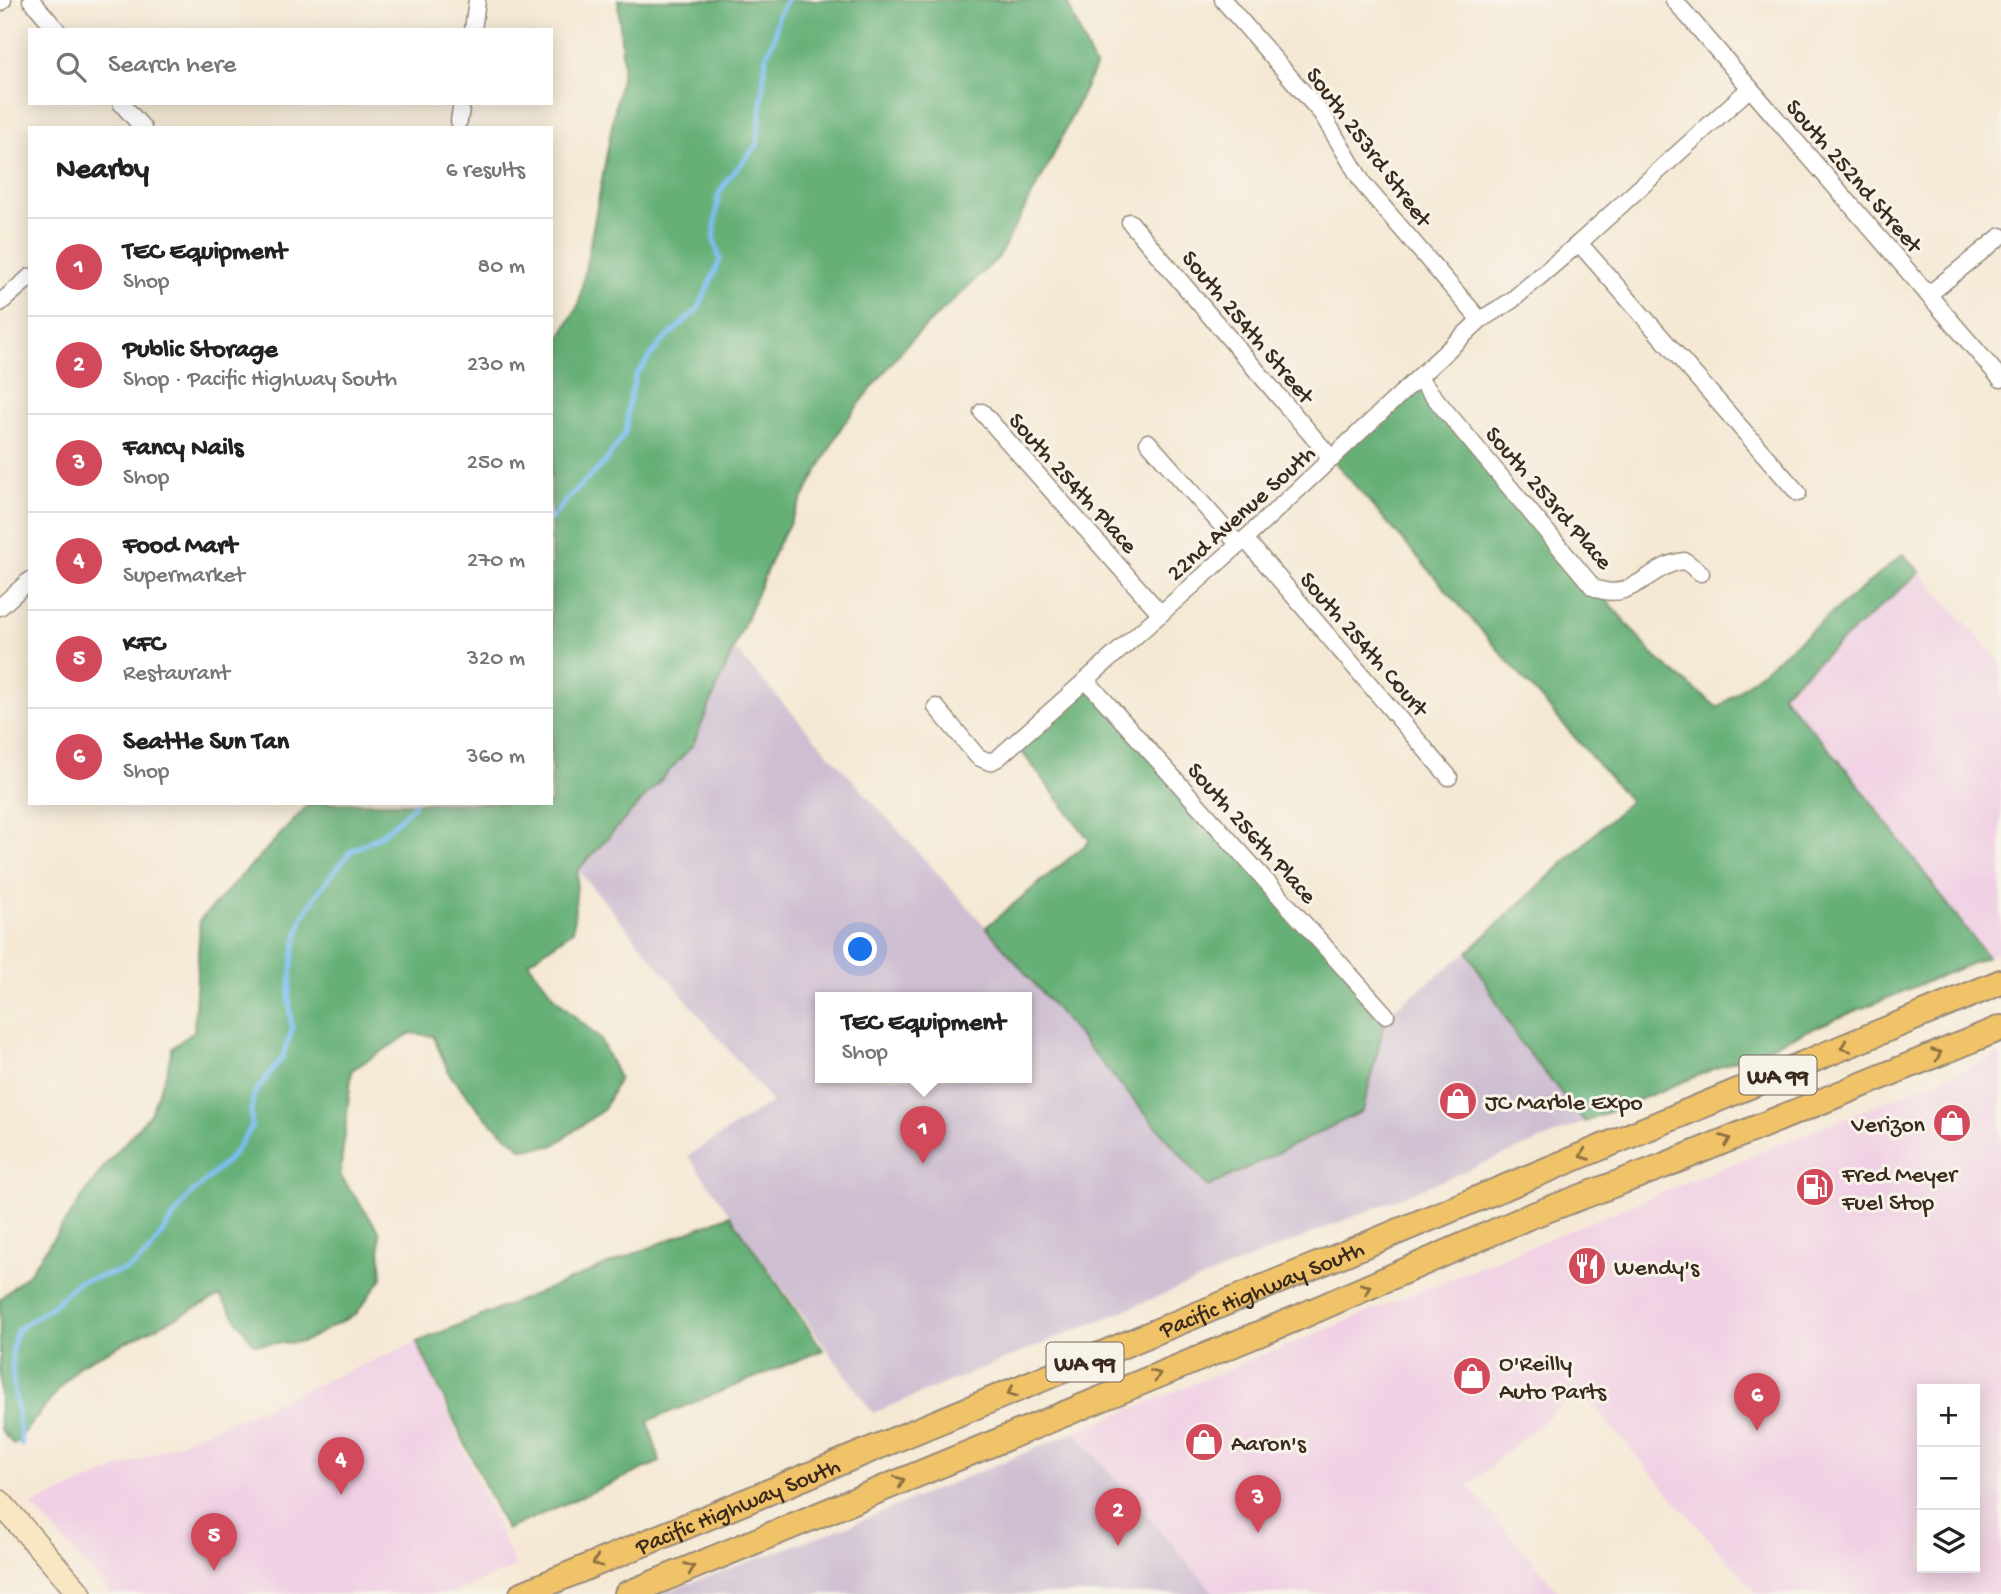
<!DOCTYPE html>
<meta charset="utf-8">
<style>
:root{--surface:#fff;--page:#f2f2f2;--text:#222;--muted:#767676;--line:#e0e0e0;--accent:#d1495b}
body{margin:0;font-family:"Gochi Hand",sans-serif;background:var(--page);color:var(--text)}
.controls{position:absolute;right:21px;bottom:21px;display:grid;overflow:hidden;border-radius:0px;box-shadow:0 4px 18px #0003}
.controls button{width:63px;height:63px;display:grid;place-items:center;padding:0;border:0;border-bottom:2px solid var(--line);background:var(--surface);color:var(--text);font:35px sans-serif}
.you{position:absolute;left:861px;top:950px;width:24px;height:24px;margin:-18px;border:5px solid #fff;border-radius:50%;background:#1a73e8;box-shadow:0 0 0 10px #1a73e833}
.badge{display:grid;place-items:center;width:46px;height:46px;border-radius:50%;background:var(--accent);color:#fff;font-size:23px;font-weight:700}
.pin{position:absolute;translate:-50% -58px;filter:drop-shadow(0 2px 4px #0008)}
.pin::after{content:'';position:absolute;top:37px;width:24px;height:21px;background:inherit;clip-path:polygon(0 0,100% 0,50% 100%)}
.popup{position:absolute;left:815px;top:992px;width:217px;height:91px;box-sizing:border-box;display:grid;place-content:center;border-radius:0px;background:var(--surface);filter:drop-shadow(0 2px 5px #0005);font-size:23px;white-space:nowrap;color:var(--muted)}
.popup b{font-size:26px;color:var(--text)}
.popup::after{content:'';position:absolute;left:50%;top:100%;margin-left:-14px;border:14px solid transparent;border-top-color:var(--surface)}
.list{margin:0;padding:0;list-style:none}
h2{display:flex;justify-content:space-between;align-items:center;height:91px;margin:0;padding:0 28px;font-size:30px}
h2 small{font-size:23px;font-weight:400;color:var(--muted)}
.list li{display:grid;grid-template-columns:46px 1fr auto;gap:21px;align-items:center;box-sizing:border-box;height:98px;padding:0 28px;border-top:2px solid var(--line)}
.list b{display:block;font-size:26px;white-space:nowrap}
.list p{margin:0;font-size:23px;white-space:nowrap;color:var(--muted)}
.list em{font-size:23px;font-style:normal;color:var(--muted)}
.icon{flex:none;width:38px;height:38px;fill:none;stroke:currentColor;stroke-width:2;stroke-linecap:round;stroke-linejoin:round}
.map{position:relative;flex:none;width:2001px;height:1594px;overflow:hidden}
.search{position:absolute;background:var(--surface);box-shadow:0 4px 18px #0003;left:28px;top:28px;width:525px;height:77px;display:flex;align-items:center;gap:18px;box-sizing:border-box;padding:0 24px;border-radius:0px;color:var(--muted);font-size:26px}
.panel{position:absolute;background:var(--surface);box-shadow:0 4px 18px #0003;left:28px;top:126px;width:525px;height:679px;border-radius:0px}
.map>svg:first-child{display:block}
.built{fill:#f0d0e4;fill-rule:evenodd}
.industrial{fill:#cebed1;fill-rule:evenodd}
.forest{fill:#66b078;stroke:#506d4b;stroke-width:2}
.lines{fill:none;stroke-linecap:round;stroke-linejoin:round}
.stream{stroke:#7cbef2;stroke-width:5}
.minor-casing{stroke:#988a7a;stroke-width:19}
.secondary-casing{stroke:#988a7a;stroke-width:26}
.primary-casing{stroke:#988a7a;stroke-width:28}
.minor{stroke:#fff;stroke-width:16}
.secondary{stroke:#f9e7c3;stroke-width:23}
.primary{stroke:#f1c369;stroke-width:24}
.oneway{stroke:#8d6f40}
.labels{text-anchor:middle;stroke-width:6;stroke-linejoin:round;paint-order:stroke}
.shield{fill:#f7f3e8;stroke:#73665b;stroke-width:2}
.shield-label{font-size:23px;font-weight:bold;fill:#3b2a1e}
.street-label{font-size:24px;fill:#3b2a1e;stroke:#f7f3e8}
.poi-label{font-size:24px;fill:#3b2a1e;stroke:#f7f3e8;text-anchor:start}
</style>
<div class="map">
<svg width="2001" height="1594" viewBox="0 0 2001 1594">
<rect width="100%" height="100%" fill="#f7f3e8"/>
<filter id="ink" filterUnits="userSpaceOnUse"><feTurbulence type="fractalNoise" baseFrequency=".0143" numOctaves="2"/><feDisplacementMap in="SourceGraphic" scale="14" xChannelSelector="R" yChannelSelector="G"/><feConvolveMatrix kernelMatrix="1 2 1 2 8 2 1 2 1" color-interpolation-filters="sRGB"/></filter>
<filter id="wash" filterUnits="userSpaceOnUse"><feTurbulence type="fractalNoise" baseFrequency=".00686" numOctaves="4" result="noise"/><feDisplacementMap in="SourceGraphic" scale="28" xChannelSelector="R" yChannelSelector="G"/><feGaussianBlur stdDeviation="1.57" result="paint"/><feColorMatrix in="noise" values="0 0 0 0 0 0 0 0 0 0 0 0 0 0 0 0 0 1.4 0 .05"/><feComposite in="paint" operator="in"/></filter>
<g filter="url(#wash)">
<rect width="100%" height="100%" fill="#f5e9d5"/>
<g class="built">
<path d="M1920,572L2001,663V951L1987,957L1848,771L1781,694Z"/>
<path d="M2001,1054V1594H1757L1579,1390L1468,1486L1561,1594H1215L1075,1432ZM1922,1389H1975V1568H1922Z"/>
<path d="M417,1342L515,1567L451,1594H111L32,1505Z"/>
</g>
<g class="industrial">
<path d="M734,649L986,927L1208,1187L1386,1015L1468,952L1519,1041L1585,1122L873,1413L688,1156L772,1102L578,870L693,745ZM820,998H1026V1078H820Z"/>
<path d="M1075,1432L1215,1594H660L848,1526Z"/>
</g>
<g class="forest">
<path d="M618,0H1066L1095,67L1051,160L998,258L906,345L842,426L777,546L693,745L578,870L573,931L528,962L558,1001L600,1039L619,1078L604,1109L553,1146L522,1149L486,1118L450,1075L433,1036L411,1033L352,1070L340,1175L379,1231L382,1278L356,1314L303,1342L254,1344L220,1296L79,1365L14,1445L0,1429V1299L29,1273L103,1168L150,1114L167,1071L172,1048L194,1031L200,920L310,803H551V353L579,304L623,66Z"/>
<path d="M1419,379L1655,657L1718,708L1903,554L1920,572L1781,694L1848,771L1987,957L1585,1122L1519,1041L1468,952L1630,801L1332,459Z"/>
<path d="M1086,680L1386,1015L1363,1111L1208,1187L986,927L1090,841L1015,743Z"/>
<path d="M730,1215L823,1350L648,1421L660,1462L506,1530L417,1342Z"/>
</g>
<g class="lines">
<g class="stream">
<path d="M551,519L569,497L605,462L624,435L627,425L628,405L636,375L660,344L698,309L720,260L714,239L718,196L727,180L757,145L766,57L775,36L778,15L787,0"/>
<path d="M21,1445C20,1406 4,1366 17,1330L52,1306L78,1282L126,1270L137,1263L149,1252L188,1197L231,1157L252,1127L251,1111L254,1094L282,1058L292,1030L289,996L294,950L302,919L318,892L350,852L381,835L412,808L414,803"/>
</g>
</g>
</g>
<g filter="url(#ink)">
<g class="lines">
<defs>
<g id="minor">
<path d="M31,0L57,30"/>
<path d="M1223,0L1322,114L1364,185L1480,320"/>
<path d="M1674,0L2001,379"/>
<path d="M0,3L3,0"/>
<path d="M473,30L477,0"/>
<path d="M121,103L143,128"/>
<path d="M459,121L462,103"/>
<path d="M1130,222L1332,459"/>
<path d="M1579,243L1798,493"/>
<path d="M1928,295L2001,236"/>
<path d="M0,303L30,277"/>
<path d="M1419,379L1593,587C1632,606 1650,563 1685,561L1701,573"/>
<path d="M982,412L1161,614"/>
<path d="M1148,442L1239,545"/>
<path d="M1245,539L1449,777"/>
<path d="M0,607L30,580"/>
<path d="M1086,680L1386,1015"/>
<path d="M936,707L978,757L990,762L998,758L1245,539L1480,320L1511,301L1579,243L1750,88"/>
</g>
<path id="secondary" d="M0,1502L80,1594"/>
<g id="primary">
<path id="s1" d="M522,1594L2001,982"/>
<path d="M627,1594L1295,1319L1528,1217L1663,1166L2001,1028"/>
</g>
</defs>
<use href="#minor" class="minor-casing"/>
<use href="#secondary" class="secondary-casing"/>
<use href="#primary" class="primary-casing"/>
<use href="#minor" class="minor"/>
<use href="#secondary" class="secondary"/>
<use href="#primary" class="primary"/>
</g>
<defs><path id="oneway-chevron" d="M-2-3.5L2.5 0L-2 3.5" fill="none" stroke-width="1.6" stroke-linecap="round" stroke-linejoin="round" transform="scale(1.75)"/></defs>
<g class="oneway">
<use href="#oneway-chevron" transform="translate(1845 1047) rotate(157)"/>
<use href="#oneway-chevron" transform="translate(1937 1054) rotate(-22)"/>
<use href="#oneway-chevron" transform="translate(1726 1140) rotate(-22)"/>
<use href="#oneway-chevron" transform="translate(1584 1155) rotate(158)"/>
<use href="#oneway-chevron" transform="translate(1366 1288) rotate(-24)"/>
<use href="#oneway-chevron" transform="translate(1156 1375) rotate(-22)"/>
<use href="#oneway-chevron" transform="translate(1012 1392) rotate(158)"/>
<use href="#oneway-chevron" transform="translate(900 1481) rotate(-23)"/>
<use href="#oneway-chevron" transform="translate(597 1562) rotate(157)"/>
<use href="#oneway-chevron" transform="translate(690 1568) rotate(-22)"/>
</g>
</g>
<defs>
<symbol id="shop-disc" viewBox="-11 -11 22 22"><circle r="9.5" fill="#d1495b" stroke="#f7f3e8"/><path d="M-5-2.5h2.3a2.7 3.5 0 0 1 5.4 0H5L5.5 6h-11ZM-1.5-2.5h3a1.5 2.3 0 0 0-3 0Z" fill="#fff"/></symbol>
<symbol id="fuel-disc" viewBox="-11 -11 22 22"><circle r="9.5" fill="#d1495b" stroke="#f7f3e8"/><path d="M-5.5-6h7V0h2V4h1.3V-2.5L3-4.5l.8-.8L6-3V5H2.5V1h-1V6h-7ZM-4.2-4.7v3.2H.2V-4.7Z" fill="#fff"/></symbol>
<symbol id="restaurant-disc" viewBox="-11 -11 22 22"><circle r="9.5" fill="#d1495b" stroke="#f7f3e8"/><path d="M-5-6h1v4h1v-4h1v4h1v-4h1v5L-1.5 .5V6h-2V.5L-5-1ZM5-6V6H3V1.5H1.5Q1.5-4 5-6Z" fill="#fff"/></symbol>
</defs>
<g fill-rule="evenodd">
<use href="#shop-disc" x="1436" y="1079" width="44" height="44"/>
<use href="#shop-disc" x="1930" y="1101" width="44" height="44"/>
<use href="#fuel-disc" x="1793" y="1165" width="44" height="44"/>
<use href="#restaurant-disc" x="1565" y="1244" width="44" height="44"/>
<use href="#shop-disc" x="1450" y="1354" width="44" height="44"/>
<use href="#shop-disc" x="1182" y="1420" width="44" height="44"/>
</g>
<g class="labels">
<g class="shield">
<rect x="1739.5" y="1055.5" width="77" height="39" rx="5"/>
<rect x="1046.5" y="1342.5" width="77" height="39" rx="5"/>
</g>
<g class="shield-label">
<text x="1778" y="1083">WA 99</text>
<text x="1085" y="1370">WA 99</text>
</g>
<g class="street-label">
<text transform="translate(1370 146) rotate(53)" y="8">South 253rd Street</text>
<text transform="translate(1855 175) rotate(49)" y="8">South 252nd Street</text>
<text transform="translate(1249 326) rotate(50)" y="8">South 254th Street</text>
<text transform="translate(1074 482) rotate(48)" y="8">South 254th Place</text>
<text transform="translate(1550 497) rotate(49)" y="8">South 253rd Place</text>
<text transform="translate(1240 512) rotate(-42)" y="8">22nd Avenue South</text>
<text transform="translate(1365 643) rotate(49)" y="8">South 254th Court</text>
<text transform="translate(1253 832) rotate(48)" y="8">South 256th Place</text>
<text dy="8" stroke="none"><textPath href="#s1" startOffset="800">Pacific Highway South</textPath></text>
<text dy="8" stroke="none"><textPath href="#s1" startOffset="233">Pacific Highway South</textPath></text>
</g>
<g class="poi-label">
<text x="1485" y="1109">JC Marble Expo</text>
<text x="1925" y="1131" text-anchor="end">Verizon</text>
<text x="1842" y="1181">Fred Meyer<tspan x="1842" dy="28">Fuel Stop</tspan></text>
<text x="1614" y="1274">Wendy's</text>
<text x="1499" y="1370">O'Reilly<tspan x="1499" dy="28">Auto Parts</tspan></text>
<text x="1231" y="1450">Aaron's</text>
</g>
</g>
</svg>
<div class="controls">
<button>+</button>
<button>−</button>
<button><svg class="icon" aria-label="layers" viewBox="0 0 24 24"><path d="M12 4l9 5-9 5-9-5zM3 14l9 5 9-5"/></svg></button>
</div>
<div class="you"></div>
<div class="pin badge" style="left:923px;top:1164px">1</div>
<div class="popup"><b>TEC Equipment</b>Shop</div>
<div class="pin badge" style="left:1118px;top:1546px">2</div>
<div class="pin badge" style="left:1258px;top:1533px">3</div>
<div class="pin badge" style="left:341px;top:1495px">4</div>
<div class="pin badge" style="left:214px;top:1571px">5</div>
<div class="pin badge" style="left:1757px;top:1431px">6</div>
<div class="search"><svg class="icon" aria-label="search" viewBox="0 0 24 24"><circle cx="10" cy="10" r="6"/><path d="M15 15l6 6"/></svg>Search here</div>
<section class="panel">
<h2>Nearby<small>6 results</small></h2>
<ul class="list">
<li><span class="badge">1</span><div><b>TEC Equipment</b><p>Shop</p></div><em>80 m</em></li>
<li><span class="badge">2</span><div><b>Public Storage</b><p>Shop · Pacific Highway South</p></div><em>230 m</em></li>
<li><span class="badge">3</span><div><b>Fancy Nails</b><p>Shop</p></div><em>250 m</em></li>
<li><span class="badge">4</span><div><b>Food Mart</b><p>Supermarket</p></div><em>270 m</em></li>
<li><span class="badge">5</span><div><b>KFC</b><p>Restaurant</p></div><em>320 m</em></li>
<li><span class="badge">6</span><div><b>Seattle Sun Tan</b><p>Shop</p></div><em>360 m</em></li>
</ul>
</section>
</div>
